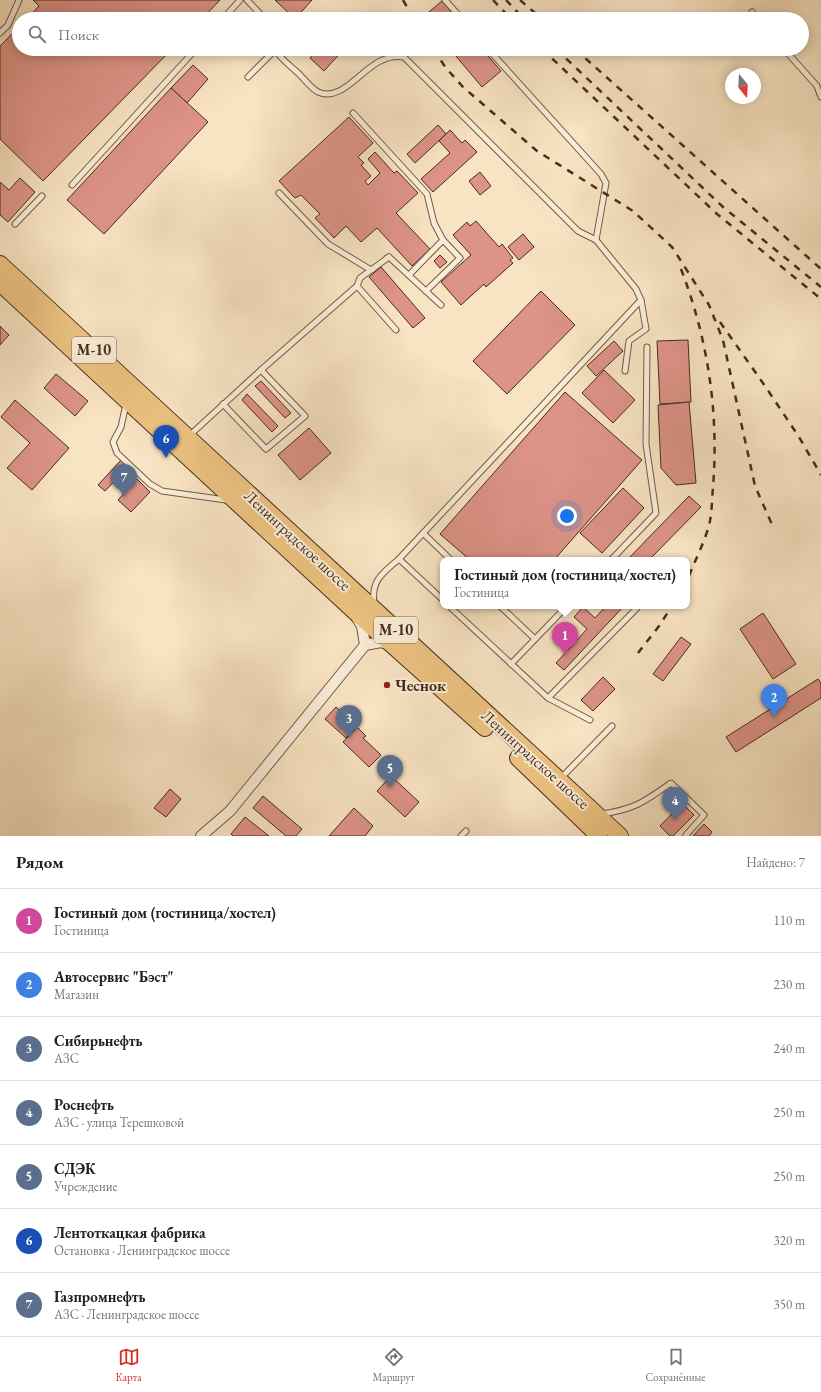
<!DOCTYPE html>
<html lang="ru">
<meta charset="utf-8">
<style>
:root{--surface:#fff;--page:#f2f2f2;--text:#222;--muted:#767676;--line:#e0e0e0;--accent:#d93025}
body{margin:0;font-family:"EB Garamond",serif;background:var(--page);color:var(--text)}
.compass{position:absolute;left:725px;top:68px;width:36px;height:36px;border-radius:50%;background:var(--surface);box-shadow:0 2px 10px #0003;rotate:162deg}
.you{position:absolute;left:567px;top:516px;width:14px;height:14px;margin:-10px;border:3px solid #fff;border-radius:50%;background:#1a73e8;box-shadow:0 0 0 6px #1a73e833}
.badge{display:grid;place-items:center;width:26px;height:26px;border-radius:50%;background:var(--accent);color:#fff;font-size:13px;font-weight:700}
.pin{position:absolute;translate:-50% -33px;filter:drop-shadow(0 1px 2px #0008)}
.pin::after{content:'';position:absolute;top:21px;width:14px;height:12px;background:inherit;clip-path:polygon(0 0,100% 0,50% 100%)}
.popup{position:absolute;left:440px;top:557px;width:250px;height:52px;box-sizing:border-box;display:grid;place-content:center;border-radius:8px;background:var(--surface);filter:drop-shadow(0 1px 3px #0005);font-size:13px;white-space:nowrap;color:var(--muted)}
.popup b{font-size:15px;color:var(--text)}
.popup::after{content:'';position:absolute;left:50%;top:100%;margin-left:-8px;border:8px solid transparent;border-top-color:var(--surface)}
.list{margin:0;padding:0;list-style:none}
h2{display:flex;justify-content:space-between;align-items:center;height:52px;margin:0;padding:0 16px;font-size:17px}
h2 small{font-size:13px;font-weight:400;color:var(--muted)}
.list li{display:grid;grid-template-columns:26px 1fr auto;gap:12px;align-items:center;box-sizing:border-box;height:64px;padding:0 16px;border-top:1px solid var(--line)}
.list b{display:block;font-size:15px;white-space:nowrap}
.list p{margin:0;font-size:13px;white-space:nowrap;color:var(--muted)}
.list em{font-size:13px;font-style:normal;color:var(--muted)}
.icon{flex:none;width:22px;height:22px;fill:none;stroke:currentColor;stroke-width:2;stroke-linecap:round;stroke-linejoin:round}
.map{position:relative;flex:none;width:821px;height:836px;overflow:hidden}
.search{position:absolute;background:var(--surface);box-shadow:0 2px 10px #0003;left:12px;right:12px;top:12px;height:44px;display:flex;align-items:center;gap:10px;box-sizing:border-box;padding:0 14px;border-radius:22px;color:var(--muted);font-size:15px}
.sheet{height:500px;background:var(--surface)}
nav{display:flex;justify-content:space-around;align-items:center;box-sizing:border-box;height:56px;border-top:1px solid var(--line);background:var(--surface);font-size:11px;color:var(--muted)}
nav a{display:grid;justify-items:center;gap:2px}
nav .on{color:var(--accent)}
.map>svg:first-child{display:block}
.building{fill:#dd9388;stroke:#462c1f}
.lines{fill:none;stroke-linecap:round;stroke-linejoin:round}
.service-casing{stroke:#725a48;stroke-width:7}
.minor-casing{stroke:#725a48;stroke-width:12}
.trunk-casing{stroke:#462c1f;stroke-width:18}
.service{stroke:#faedd7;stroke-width:5}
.minor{stroke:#faedd7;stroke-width:10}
.trunk{stroke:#ecc281;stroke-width:16}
.rail{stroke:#462c1f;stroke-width:2.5;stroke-dasharray:7 7;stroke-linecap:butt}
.poi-dot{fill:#8f2418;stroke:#faedd7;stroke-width:1.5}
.labels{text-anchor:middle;stroke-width:4;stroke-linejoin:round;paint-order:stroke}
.shield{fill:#faedd7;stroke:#7c6656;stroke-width:1}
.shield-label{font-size:15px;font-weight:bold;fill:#462c1f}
.street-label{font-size:16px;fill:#462c1f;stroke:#faedd7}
.poi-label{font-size:16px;font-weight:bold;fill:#462c1f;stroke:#faedd7;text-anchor:start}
</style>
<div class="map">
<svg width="821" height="836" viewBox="0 0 821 836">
<rect width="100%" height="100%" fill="#f8e3c2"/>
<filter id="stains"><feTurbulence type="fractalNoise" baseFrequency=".005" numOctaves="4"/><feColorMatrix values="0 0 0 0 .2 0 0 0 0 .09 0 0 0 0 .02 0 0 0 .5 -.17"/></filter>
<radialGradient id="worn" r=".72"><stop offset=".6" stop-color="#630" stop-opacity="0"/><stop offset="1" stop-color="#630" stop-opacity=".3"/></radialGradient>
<g class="building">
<path d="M33,0H220L202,19H27L39,6Z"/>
<path d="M275,0H312L295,19Z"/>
<path d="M442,1L457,19H424L423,17Z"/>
<path d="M350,14L356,19H345Z"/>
<path d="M19,27V49H172L43,181L0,139V46Z"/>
<path d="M318,49H344L324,71L310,58Z"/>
<path d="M450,49H482L501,71L482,87Z"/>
<path d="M193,65L208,79L187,103L171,88Z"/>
<path d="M171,88L208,122L104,234L67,200Z"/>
<path d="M349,117L373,143L358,157L364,163L361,165L371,176L365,181L368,185L380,173L368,159L375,152L394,173L397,171L418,193L396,213L430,249L412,266L377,228L361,242L346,226L334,238L315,218L320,214L301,195L295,198L279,181Z"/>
<path d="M438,125L446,134L415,163L407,154Z"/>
<path d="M450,130L462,143L465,140L477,152L433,192L421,179L450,153L439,141Z"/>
<path d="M480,172L491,186L480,195L469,181Z"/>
<path d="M20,178L35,192L8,222L0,215V182L9,190Z"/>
<path d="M476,221L499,247L502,244L513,258L510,260L513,263L486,287L484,284L461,305L441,282L471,255L453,235L467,222L470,226Z"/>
<path d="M523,234L534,247L519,260L508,247Z"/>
<path d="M440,255L447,262L440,268L434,261Z"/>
<path d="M381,267L425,318L413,328L369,277Z"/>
<path d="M541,291L575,325L507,394L473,361Z"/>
<path d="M0,326L9,335L0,345Z"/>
<path d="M688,340L691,402L660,404L657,341Z"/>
<path d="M614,341L623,351L596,376L587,366Z"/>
<path d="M604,370L635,400L613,423L582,393Z"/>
<path d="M56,374L88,401L75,416L44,388Z"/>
<path d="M261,381L291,413L285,418L255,386Z"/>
<path d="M565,392L642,460L554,560H470L440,534Z"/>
<path d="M247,394L278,426L272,432L242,400Z"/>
<path d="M15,400L69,448L32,490L7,468L30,443L1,417Z"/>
<path d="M689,402L696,483L676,485L661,468L658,405Z"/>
<path d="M309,428L331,453L300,480L278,455Z"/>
<path d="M123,458L130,465L105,491L98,485Z"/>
<path d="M137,479L150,492L131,512L118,500Z"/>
<path d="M623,488L644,508L602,553L580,533Z"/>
<path d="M689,496L701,507L649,560H627Z"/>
<path d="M606,606H624L564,670L556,663L587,629L574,617L583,607L595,618Z"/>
<path d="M763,613L796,664L773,679L740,629Z"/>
<path d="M681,637L691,644L663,681L653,674Z"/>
<path d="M603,677L615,689L593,711L581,700Z"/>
<path d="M818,679L821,683V698L736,752L726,737Z"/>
<path d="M336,707L357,727L346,738L325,719Z"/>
<path d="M357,727L366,736L363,738L381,755L369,767L343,742Z"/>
<path d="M391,776L419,802L405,817L377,791Z"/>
<path d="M170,789L181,799L166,817L154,808Z"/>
<path d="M263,796L302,829L296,836H286L253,808Z"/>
<path d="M682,803L694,815L673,836H670L660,826Z"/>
<path d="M354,808L373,826L365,836H329Z"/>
<path d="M245,817L269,836H233L231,834Z"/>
<path d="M704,824L712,832L709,836H693Z"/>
</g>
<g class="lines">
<defs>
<g id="service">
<path d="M247,0L265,19"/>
<path d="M445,0L462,19"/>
<path d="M752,12L758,19"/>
<path d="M223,19L240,0"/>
<path d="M0,33L8,25L19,0"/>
<path d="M275,49C280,59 292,67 300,75C305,80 312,89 318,92C348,105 368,50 404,57L578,231L596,240L636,289L641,300L646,329L629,341L625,371"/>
<path d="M488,49L601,174L606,183L596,240"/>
<path d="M784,49L817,86L821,97"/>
<path d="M248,77L275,50"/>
<path d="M353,113L427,194L434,223L443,240"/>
<path d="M72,185L196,49"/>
<path d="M279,193L328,244L371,270L373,269"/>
<path d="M15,224L42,196"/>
<path d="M387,258L389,257L441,305"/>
<path d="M409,275L443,240L460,258L426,291"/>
<path d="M357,286L396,330"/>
<path d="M126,404L121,427L113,442L117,453L150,484L162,491L226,500"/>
<path d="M223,404L266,449L305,416L261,370"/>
<path d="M190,435L261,370L357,286L360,278L389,257"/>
<path d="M423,533L451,560"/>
<path d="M399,559L443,600"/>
<path d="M611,560L656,513L646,444L647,347"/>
<path d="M374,603C371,580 383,573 399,559L641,300"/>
<path d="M449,606L548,698L590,720"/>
<path d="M500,606L535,639"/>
<path d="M511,664L567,606"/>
<path d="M548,698L637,608"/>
<path d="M561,778L612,726"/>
<path d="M602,814C635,809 644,802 671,783L704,815L686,835L687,836"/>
<path d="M461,836L466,831"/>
</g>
<g id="minor">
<path d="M357,618L362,626L365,645"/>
<path d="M201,836L230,811L365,645L381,642L390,645"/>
</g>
<g id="trunk">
<path d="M0,264L620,836"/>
<path d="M0,283L354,611L485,728"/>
<path d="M518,758L599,836"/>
</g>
</defs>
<use href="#service" class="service-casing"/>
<use href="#minor" class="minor-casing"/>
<use href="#trunk" class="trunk-casing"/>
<use href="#service" class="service"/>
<use href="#minor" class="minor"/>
<use href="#trunk" class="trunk"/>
<g class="rail">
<path d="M403,0L414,19"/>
<path d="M493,0L511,19"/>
<path d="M506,0L524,19"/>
<path d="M520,0L542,19"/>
<path d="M433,49L446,68L463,87L537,151L633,211L672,247L709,305L723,340L755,486L774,529"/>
<path d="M542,49L717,214L821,299"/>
<path d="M556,49L723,207L821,287"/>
<path d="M575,49L821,269"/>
<path d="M681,269C708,339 719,413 713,487C712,498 712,510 710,521C706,540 694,562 687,581"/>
<path d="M720,322L765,386L799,437L821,475"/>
<path d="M638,653L659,626L672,606"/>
</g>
</g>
<circle class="poi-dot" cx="387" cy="685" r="4"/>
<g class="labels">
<g class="shield">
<rect x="72" y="337" width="44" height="26" rx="3"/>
<rect x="374" y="617" width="44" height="26" rx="3"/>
</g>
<g class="shield-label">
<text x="94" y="355">М-10</text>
<text x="396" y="635">М-10</text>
</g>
<g class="street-label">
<text transform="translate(298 540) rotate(43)" y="6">Ленинградское шоссе</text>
<text transform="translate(536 759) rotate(42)" y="6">Ленинградское шоссе</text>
</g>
<g class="poi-label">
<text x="395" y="691">Чеснок</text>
</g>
</g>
<rect width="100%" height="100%" filter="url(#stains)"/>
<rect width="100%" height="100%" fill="url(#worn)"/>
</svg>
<svg class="compass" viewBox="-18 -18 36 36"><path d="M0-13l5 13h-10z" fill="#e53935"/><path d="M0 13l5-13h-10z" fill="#767676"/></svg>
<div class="you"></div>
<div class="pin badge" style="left:565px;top:655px;background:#d1479c">1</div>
<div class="popup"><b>Гостиный дом (гостиница/хостел)</b>Гостиница</div>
<div class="pin badge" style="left:774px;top:717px;background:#3f7fe0">2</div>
<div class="pin badge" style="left:349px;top:738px;background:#5c6f8a">3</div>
<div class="pin badge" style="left:675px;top:820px;background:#5c6f8a">4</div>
<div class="pin badge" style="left:390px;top:788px;background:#5c6f8a">5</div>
<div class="pin badge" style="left:166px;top:458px;background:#1a4fb4">6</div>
<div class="pin badge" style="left:124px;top:497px;background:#5c6f8a">7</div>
<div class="search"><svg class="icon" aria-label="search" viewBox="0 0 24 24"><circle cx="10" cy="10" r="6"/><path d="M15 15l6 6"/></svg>Поиск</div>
</div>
<section class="sheet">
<h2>Рядом<small>Найдено: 7</small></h2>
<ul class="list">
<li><span class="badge" style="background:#d1479c">1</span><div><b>Гостиный дом (гостиница/хостел)</b><p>Гостиница</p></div><em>110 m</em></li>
<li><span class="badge" style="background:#3f7fe0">2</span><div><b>Автосервис &quot;Бэст&quot;</b><p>Магазин</p></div><em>230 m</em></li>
<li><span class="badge" style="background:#5c6f8a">3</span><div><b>Сибирьнефть</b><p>АЗС</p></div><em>240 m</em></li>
<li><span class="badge" style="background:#5c6f8a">4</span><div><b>Роснефть</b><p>АЗС · улица Терешковой</p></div><em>250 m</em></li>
<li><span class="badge" style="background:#5c6f8a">5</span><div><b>СДЭК</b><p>Учреждение</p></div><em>250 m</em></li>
<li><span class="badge" style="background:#1a4fb4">6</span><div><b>Лентоткацкая фабрика</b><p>Остановка · Ленинградское шоссе</p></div><em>320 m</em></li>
<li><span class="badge" style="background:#5c6f8a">7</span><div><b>Газпромнефть</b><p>АЗС · Ленинградское шоссе</p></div><em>350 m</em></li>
</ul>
</section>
<nav>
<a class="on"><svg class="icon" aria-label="map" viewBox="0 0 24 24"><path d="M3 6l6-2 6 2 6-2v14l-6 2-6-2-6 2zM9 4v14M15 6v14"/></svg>Карта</a>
<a><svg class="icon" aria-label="directions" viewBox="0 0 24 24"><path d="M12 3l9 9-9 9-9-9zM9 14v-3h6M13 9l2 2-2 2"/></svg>Маршрут</a>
<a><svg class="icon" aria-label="saved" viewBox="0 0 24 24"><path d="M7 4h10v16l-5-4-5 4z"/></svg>Сохранённые</a>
</nav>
